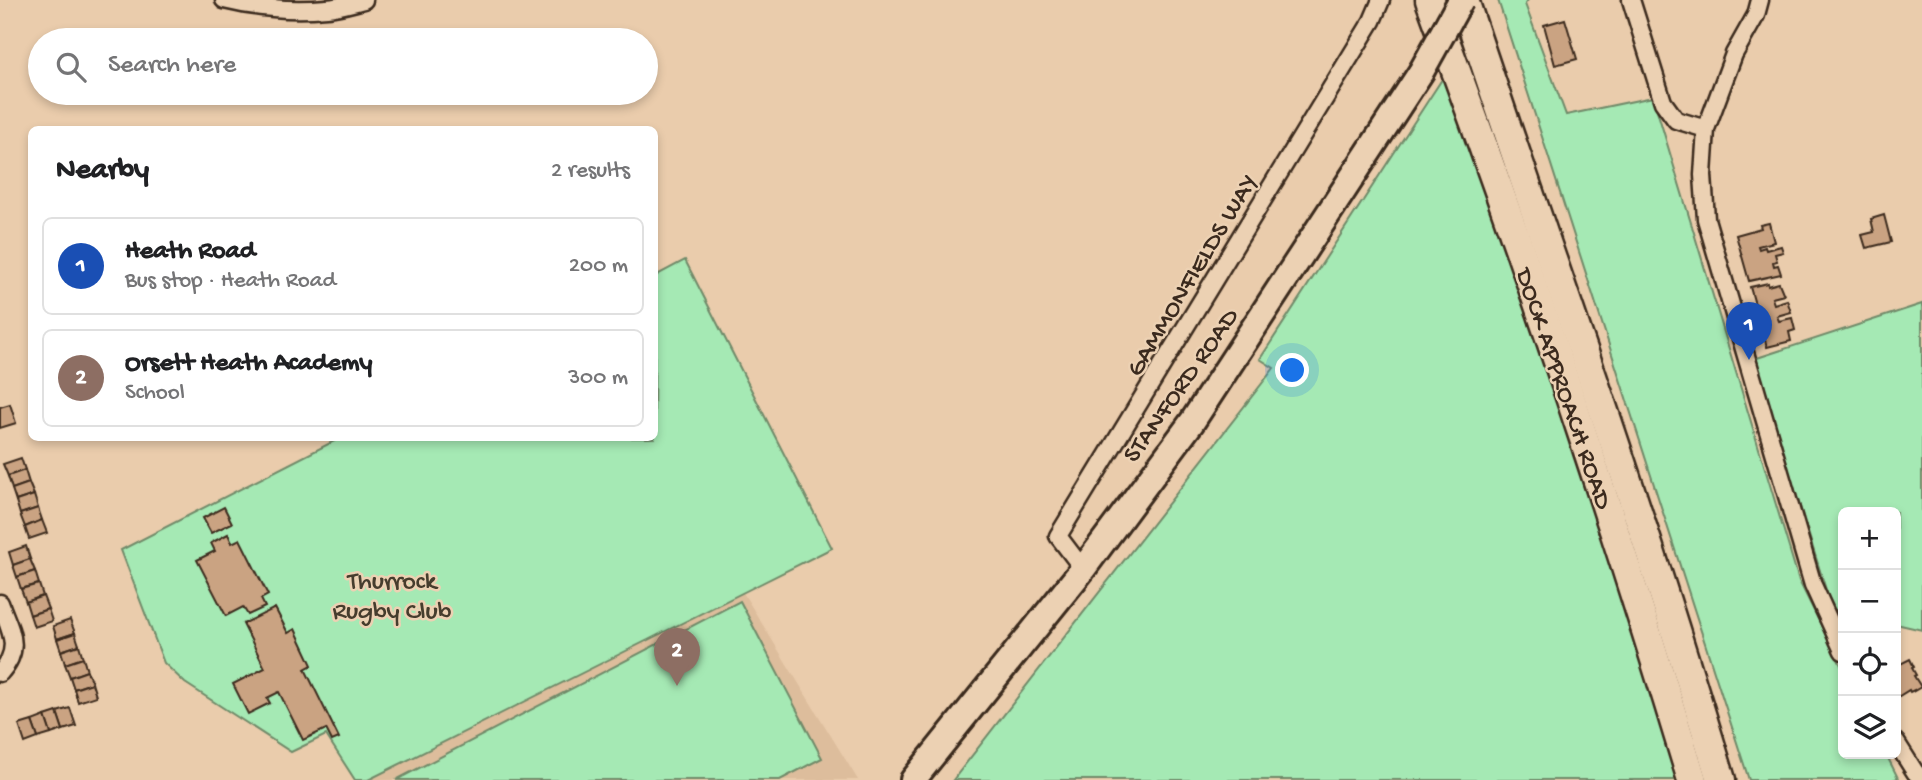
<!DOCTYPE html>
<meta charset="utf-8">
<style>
:root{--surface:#fff;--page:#f6f6f6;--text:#202124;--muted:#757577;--line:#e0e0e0;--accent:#0f766e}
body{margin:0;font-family:"Gochi Hand",sans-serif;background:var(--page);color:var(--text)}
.controls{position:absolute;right:21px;bottom:21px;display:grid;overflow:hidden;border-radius:10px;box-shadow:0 4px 10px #0003}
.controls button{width:63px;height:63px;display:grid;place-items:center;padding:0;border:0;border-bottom:2px solid var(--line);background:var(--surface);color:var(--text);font:35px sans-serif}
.you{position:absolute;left:1293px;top:371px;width:24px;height:24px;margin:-18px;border:5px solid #fff;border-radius:50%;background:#1a73e8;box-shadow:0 0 0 10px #1a73e833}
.badge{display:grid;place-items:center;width:46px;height:46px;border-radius:50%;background:var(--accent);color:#fff;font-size:23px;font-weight:700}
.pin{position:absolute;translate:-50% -58px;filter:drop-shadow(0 2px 4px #0008)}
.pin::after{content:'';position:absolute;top:37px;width:24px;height:21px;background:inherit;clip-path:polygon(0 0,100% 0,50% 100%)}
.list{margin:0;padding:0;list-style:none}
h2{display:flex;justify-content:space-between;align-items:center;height:91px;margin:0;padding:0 28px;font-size:30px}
h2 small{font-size:23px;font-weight:400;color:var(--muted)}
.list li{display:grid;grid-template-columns:46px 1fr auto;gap:21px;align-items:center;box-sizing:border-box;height:98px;margin:0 14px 14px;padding:0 14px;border:2px solid var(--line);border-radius:10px}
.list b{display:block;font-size:26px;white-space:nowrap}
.list p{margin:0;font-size:23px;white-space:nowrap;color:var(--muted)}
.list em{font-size:23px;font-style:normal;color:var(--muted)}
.icon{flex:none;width:38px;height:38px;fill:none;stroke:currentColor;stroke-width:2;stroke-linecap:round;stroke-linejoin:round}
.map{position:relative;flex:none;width:1922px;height:780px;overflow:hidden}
.search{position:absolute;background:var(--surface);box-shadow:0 4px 10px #0003;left:28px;top:28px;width:630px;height:77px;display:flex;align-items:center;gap:18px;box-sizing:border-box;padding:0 24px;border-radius:38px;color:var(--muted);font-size:26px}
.panel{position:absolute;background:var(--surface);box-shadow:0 4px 10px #0003;left:28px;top:126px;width:630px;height:315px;border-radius:10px}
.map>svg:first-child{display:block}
.built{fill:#ddbd9c}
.green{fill:#a5e9b4;stroke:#708a69;stroke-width:2}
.building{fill:#caa382;stroke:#3b2a1e;stroke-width:2}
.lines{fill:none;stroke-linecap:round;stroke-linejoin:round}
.street-casing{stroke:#3b2a1e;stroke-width:21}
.primary-casing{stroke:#3b2a1e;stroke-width:30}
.highway-casing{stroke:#3b2a1e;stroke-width:33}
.street{stroke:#ecd1b3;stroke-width:16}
.primary{stroke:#ecd1b3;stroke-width:24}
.highway{stroke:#ecd1b3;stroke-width:28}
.primary-bridge-casing{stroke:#3b2a1e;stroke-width:30;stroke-linecap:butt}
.primary-bridge{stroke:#ecd1b3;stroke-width:24}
.labels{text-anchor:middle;stroke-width:5;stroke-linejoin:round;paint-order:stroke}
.street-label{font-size:26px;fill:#3b2a1e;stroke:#ecd1b3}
.park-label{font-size:26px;fill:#463d2d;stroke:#ecd1b3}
</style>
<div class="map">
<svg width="1922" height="780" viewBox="0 0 1922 780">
<rect width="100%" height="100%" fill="#eaccac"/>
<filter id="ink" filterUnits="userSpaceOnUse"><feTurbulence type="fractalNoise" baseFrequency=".0143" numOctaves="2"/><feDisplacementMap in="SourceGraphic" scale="14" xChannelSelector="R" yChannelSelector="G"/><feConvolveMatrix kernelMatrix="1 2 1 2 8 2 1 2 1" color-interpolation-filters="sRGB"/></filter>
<g filter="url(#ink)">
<path class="built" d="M742,591L858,780H368Z"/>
<g class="green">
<path d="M1498,0H1528L1525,4L1566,115L1653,97L1799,581L1843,669V754H1886L1898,778L1893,780H1749Z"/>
<path d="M1446,73L1604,535L1678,780H953L1274,368L1260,359Z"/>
<path d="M685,260L832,548L368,780H355L326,735L291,752L185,683L164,663L121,550L340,438H654L655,276Z"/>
<path d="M1922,304V630L1896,624V512H1843V612L1832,609L1754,359Z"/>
<path d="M740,601L822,758L780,780H396Z"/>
</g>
<g class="building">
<path d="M1565,19L1577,59L1555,65L1544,25Z"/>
<path d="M1884,215L1891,242L1866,248L1862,235L1874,232L1871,219Z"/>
<path d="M1769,223L1774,242L1758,246L1759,249L1765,247L1766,250L1781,246L1783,252L1775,254L1777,261L1773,262L1774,266L1778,265L1781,274L1749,281L1736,235L1761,228L1760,225Z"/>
<path d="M1768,283V286L1779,283L1784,295L1772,298L1774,304L1787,300L1791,312L1777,316L1779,321L1792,318L1795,330L1789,332L1791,341L1767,347L1750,287Z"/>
<path d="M10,404L16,423L0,428V407Z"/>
<path d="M21,458L25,470L8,476L3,464Z"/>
<path d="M25,470L29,483L12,489L8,476Z"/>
<path d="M29,483L34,495L16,501L12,489Z"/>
<path d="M34,495L38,508L20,514L16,501Z"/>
<path d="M224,507L232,523L211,533L203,518Z"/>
<path d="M38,508L42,520L25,527L20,514Z"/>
<path d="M42,520L47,533L29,539L25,527Z"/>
<path d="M228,534L232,543L240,539L268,595L261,599L265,607L248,615L243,607L226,616L197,560L215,551L211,543Z"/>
<path d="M26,546L30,559L13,565L9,552Z"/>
<path d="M30,559L35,571L17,577L13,565Z"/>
<path d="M35,571L39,584L21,589L17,577Z"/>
<path d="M39,584L43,596L26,602L21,589Z"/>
<path d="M43,596L48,609L30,615L26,602Z"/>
<path d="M275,608L288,633L295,629L312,665L305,669L339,738L332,741L326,729L303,740L279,692L267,698L270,703L248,714L233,684L265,668L243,624Z"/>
<path d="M48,609L52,621L34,627L30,615Z"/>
<path d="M70,620L75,633L57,639L53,626Z"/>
<path d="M75,633L79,645L61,651L57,639Z"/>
<path d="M79,645L83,658L65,664L61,651Z"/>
<path d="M83,658L87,671L70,677L65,664Z"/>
<path d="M1910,659L1914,667L1912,668L1916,675L1914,676L1921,687L1914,691V690L1910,692L1909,690L1896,698V666Z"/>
<path d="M87,671L92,683L74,689L70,677Z"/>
<path d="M92,683L96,696L78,702L74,689Z"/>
<path d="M70,708L76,726L63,730L57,712Z"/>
<path d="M57,712L63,730L51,734L45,716Z"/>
<path d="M45,716L51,734L38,738L32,721Z"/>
<path d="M32,721L38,738L25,743L19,725Z"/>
</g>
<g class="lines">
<defs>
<g id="street">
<path d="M224,0C256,8 293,11 327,8C339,7 352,3 364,0"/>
<path d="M1631,0L1663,102L1676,120L1706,129"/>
<path d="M1760,0L1756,15L1734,54L1706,129L1703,175L1706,219L1813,585L1843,651"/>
<path d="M1083,569L1058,536L1372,21L1381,0"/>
<path d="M0,603C10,631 23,648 0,673"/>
<path d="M1896,742L1915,772L1922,779"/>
</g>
<path id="primary" d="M913,780L1083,569L1192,422L1421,72"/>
<g id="highway">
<path d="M1430,0C1525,257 1613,517 1692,780"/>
<path d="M1464,0C1507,131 1553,261 1597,391C1641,520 1682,650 1721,780"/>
</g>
</defs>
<use href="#street" class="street-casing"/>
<use href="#primary" class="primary-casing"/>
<use href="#highway" class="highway-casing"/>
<use href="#street" class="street"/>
<use href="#primary" class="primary"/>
<use href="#highway" class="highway"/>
<defs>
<path id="primary-bridge" d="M1421,72L1461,0"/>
</defs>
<use href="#primary-bridge" class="primary-bridge-casing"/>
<use href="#primary-bridge" class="primary-bridge"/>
</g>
</g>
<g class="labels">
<g class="street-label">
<text transform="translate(1190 274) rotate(-59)" y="9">GAMMONFIELDS WAY</text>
<text transform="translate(1179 384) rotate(-55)" y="9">STANFORD ROAD</text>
<text transform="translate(1566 388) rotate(71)" y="9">DOCK APPROACH ROAD</text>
</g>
<g class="park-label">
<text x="392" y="588">Thurrock<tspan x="392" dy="30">Rugby Club</tspan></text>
</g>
</g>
</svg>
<div class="controls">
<button>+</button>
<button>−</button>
<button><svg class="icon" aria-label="locate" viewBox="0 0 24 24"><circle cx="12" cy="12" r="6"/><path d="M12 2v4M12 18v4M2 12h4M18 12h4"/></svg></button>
<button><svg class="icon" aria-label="layers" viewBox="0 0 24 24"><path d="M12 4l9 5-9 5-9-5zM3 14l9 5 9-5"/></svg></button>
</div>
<div class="you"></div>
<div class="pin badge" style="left:1749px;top:360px;background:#1a4fb4">1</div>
<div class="pin badge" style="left:677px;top:686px;background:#8d6e63">2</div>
<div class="search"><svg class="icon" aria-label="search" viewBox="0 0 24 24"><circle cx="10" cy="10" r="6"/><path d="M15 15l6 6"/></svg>Search here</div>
<section class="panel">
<h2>Nearby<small>2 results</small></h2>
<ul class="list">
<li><span class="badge" style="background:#1a4fb4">1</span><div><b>Heath Road</b><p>Bus stop · Heath Road</p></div><em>200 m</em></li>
<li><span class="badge" style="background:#8d6e63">2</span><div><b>Orsett Heath Academy</b><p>School</p></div><em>300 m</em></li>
</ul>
</section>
</div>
